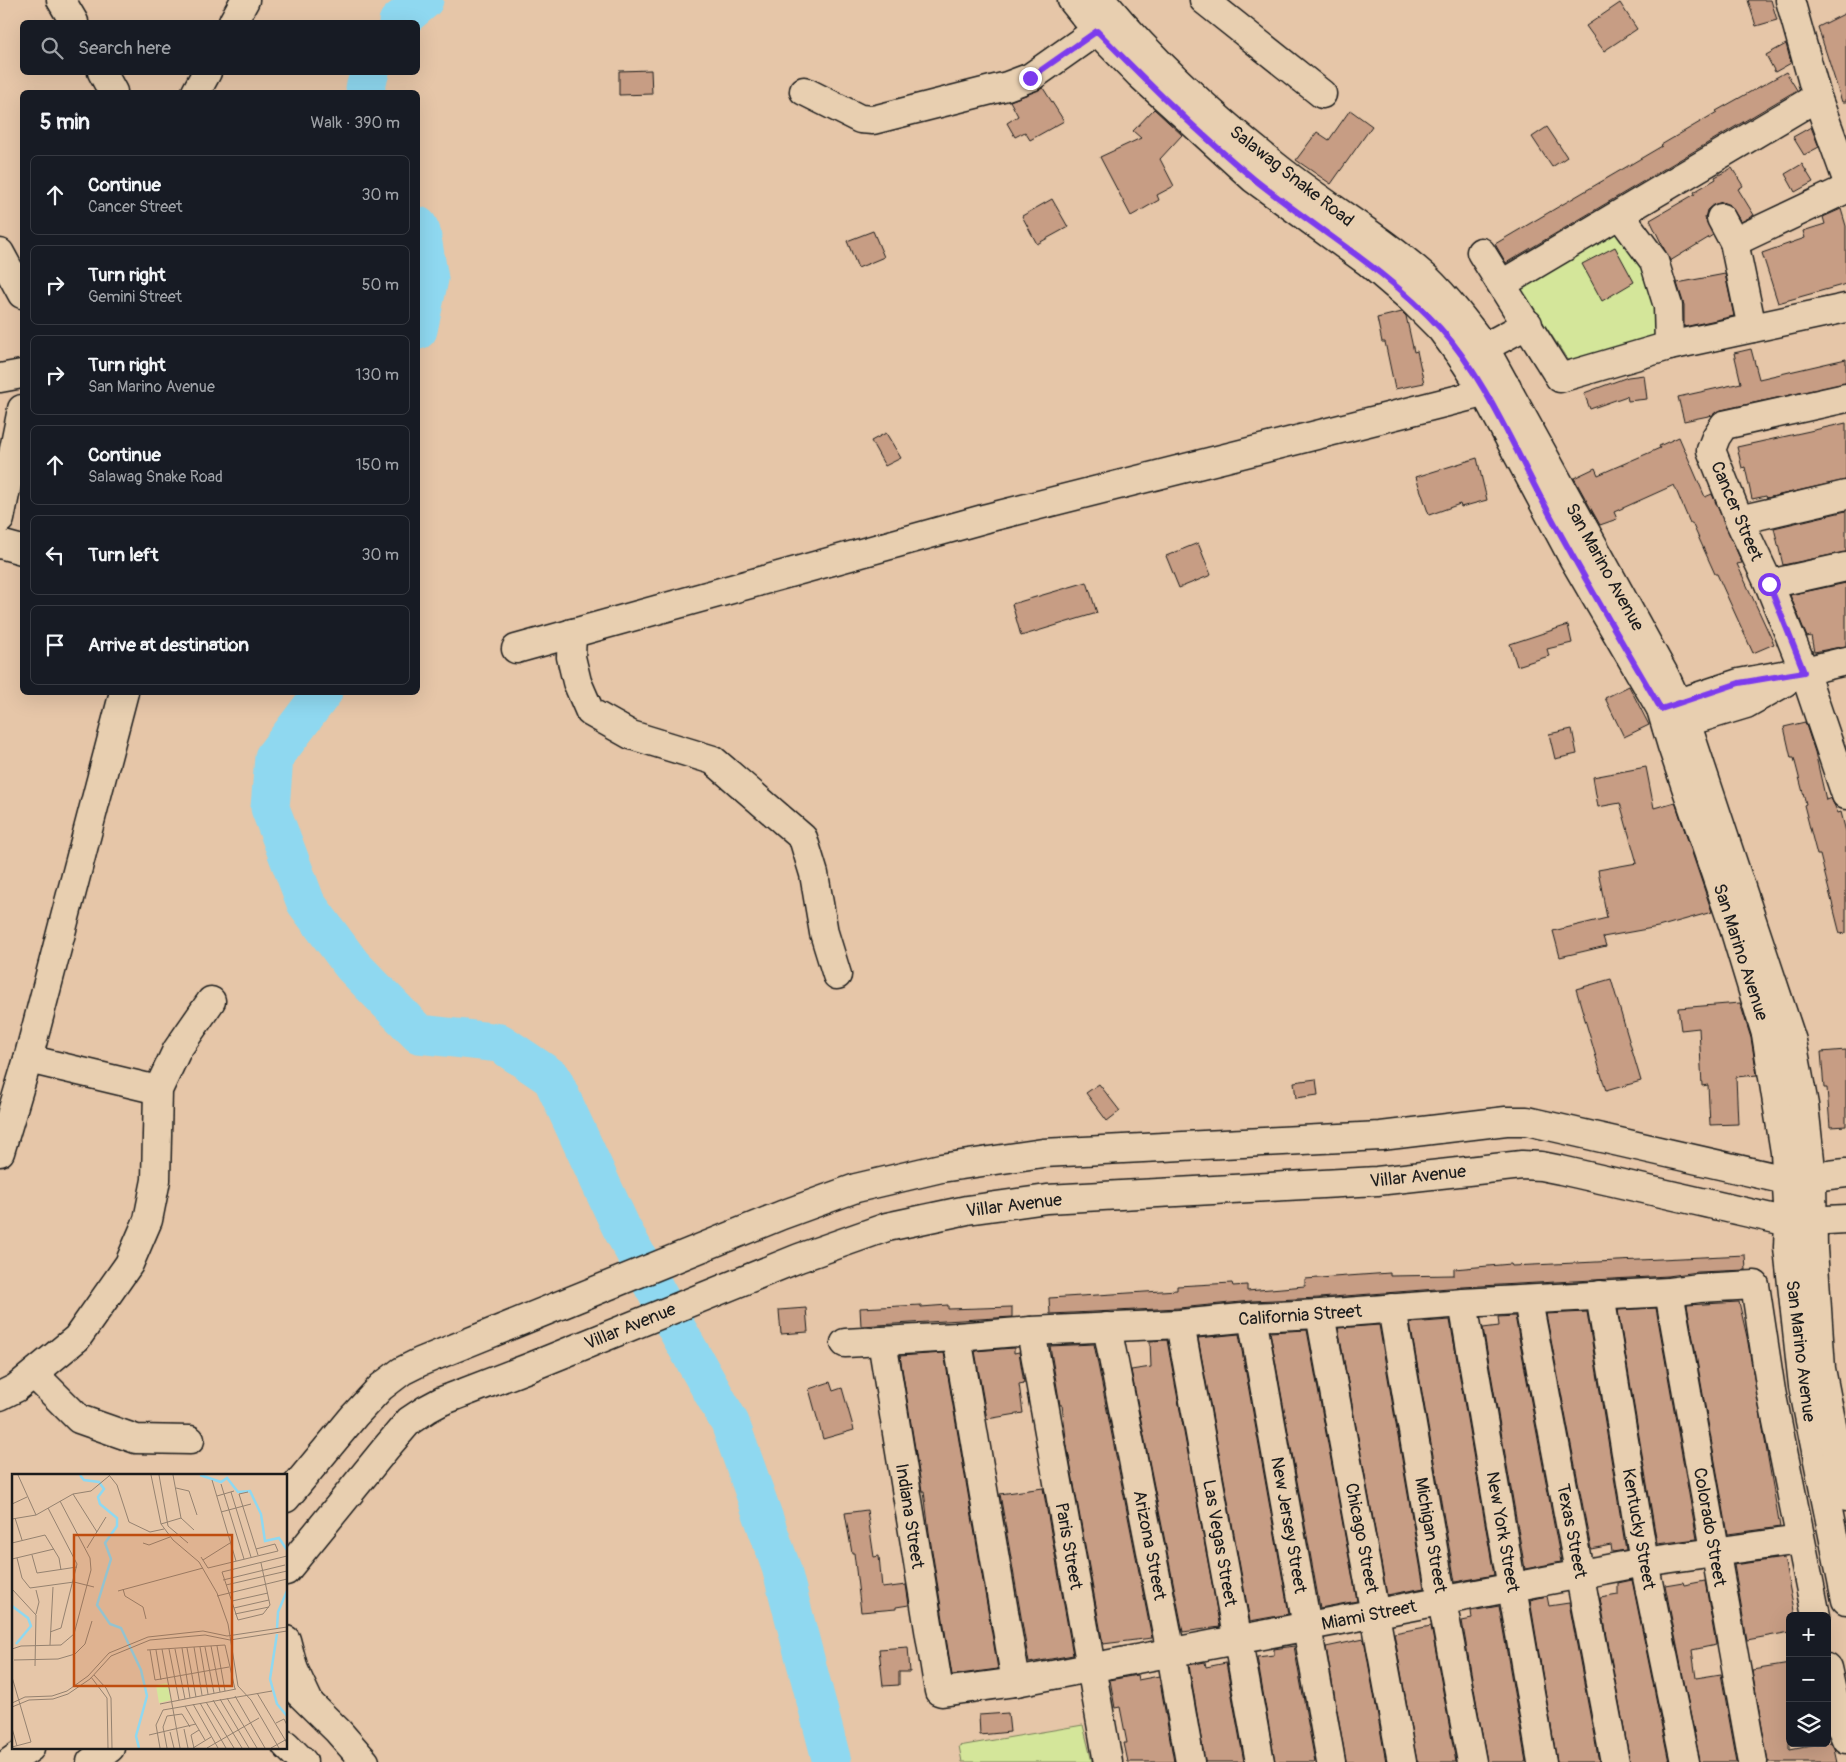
<!DOCTYPE html>
<meta charset="utf-8">
<style>
:root{--surface:#171b24;--page:#20242c;--text:#f1f3f6;--muted:#9ea1a6;--line:#363941}
body{margin:0;font-family:Pangolin,sans-serif;background:var(--page);color:var(--text)}
.controls{position:absolute;right:15px;bottom:15px;display:grid;overflow:hidden;border-radius:8px;box-shadow:0 5px 20px #0002}
.controls button{width:45px;height:45px;display:grid;place-items:center;padding:0;border:0;border-bottom:1px solid var(--line);background:var(--surface);color:var(--text);font:25px sans-serif}
.stop{position:absolute;width:15px;height:15px;margin:-11px;border:4px solid #7c3aed;border-radius:50%;background:#fff}
.stop.end{background:#7c3aed;border-color:#fff;box-shadow:0 1px 5px #0008}
.list{margin:0;padding:0;list-style:none}
h2{display:flex;justify-content:space-between;align-items:center;height:65px;margin:0;padding:0 20px;font-size:21px}
h2 small{font-size:16px;font-weight:400;color:var(--muted)}
.list li{display:grid;grid-template-columns:32px 1fr auto;gap:15px;align-items:center;box-sizing:border-box;height:80px;margin:0 10px 10px;padding:0 10px;border:1px solid var(--line);border-radius:8px}
.list b{display:block;font-size:19px;white-space:nowrap}
.list p{margin:0;font-size:16px;white-space:nowrap;color:var(--muted)}
.list em{font-size:16px;font-style:normal;color:var(--muted)}
.icon{flex:none;width:28px;height:28px;fill:none;stroke:currentColor;stroke-width:2;stroke-linecap:round;stroke-linejoin:round}
.map{position:relative;flex:none;width:1846px;height:1762px;overflow:hidden}
.search{position:absolute;background:var(--surface);box-shadow:0 5px 20px #0002;left:20px;top:20px;width:400px;height:55px;display:flex;align-items:center;gap:12px;box-sizing:border-box;padding:0 18px;border-radius:8px;color:var(--muted);font-size:19px}
.panel{position:absolute;background:var(--surface);box-shadow:0 5px 20px #0002;left:20px;top:90px;width:400px;height:605px;border-radius:8px}
.map>svg:first-child{display:block}
.green{fill:#d4e69a;stroke:#78815b}
.lines{fill:none;stroke-linecap:round;stroke-linejoin:round}
.river{stroke:#8fd8f0;stroke-width:39}
.building{fill:#c79d84;stroke:#1c1c1c}
.minor-casing{stroke:#1c1c1c;stroke-width:31}
.major-casing{stroke:#1c1c1c;stroke-width:31}
.minor{stroke:#e8cfb0;stroke-width:28}
.major{stroke:#e8cfb0;stroke-width:28}
.route{stroke:#7c3aed;stroke-width:6}
.labels{text-anchor:middle;stroke-width:4;stroke-linejoin:round;paint-order:stroke}
.street-label{font-size:18px;fill:#1c1c1c;stroke:#e8cfb0}
.inset-river{fill:none;stroke:#8fd8f0;stroke-width:2.5}
.inset-road{fill:none;stroke:#958270;stroke-width:1}
.view{fill:#bf4d0f;fill-opacity:0.15;stroke:#bf4d0f;stroke-width:2.5}
.inset-edge{fill:none;stroke:#1c1c1c;stroke-width:2.5}
</style>
<div class="map">
<svg width="1846" height="1762" viewBox="0 0 1846 1762">
<rect width="100%" height="100%" fill="#e6c6a8"/>
<filter id="ink" filterUnits="userSpaceOnUse"><feTurbulence type="fractalNoise" baseFrequency=".02" numOctaves="2"/><feDisplacementMap in="SourceGraphic" scale="10" xChannelSelector="R" yChannelSelector="G"/><feConvolveMatrix kernelMatrix="1 2 1 2 8 2 1 2 1" color-interpolation-filters="sRGB"/></filter>
<g filter="url(#ink)">
<g class="green">
<path d="M1618,224L1651,279L1658,339L1569,362L1518,284Z"/>
<path d="M1083,1725L1092,1762H962L959,1746Z"/>
</g>
<g class="lines">
<g class="river">
<path d="M398,22L424,0"/>
<path d="M366,92L365,88L370,72"/>
<path d="M418,226L421,232L429,279L418,330"/>
<path d="M323,692L274,757L270,808L306,903L352,965L419,1034L500,1043L552,1078L621,1227L669,1315L730,1423L781,1567L832,1762"/>
</g>
</g>
<g class="building">
<path d="M1748,0H1771L1777,20L1756,26Z"/>
<path d="M1620,3L1637,29L1604,51L1586,26Z"/>
<path d="M1846,13V102H1842L1818,27Z"/>
<path d="M1786,44L1791,63L1775,72L1766,55Z"/>
<path d="M651,70L652,94L619,95V71Z"/>
<path d="M1786,72L1797,90L1506,263L1495,244L1662,146L1661,145L1717,112L1716,111Z"/>
<path d="M1043,88L1064,121L1030,140L1025,132L1015,137L1007,123L1018,116L1010,101Z"/>
<path d="M1154,109L1182,135L1160,159L1174,186L1157,195L1159,200L1131,216L1100,157L1141,138L1133,131Z"/>
<path d="M1350,110L1372,126L1331,184L1296,160L1317,132L1329,140Z"/>
<path d="M1547,127L1567,157L1552,167L1532,137Z"/>
<path d="M1811,127L1819,147L1804,155L1793,137Z"/>
<path d="M1802,164L1813,182L1795,192L1785,174Z"/>
<path d="M1732,168L1743,186L1738,189L1754,215L1741,222L1730,205L1722,202L1713,205L1707,210L1705,218L1713,235L1670,261L1650,220L1695,194L1694,192L1716,179L1715,177Z"/>
<path d="M1052,199L1068,227L1037,244L1022,216Z"/>
<path d="M1841,209L1846,226V284L1778,303L1762,253L1805,238L1803,231L1825,224L1823,217Z"/>
<path d="M873,231L884,257L858,268L847,241Z"/>
<path d="M1615,247L1634,282L1602,301L1582,264Z"/>
<path d="M1725,274L1734,316L1684,327V305L1677,283Z"/>
<path d="M1402,312L1406,316L1414,352L1417,351L1424,383L1395,389L1385,342H1382L1377,318Z"/>
<path d="M1751,349L1759,379L1846,359V383L1721,410L1713,415L1684,421L1678,397L1741,383L1734,353Z"/>
<path d="M1644,375L1647,399L1628,401L1627,396L1590,409L1584,393L1628,377Z"/>
<path d="M1846,423V480L1767,498L1766,496L1752,499L1745,467L1742,468L1737,447Z"/>
<path d="M886,433L901,458L885,466L871,441Z"/>
<path d="M1679,437L1705,497L1712,494L1742,563L1737,564L1774,644L1753,653L1717,574H1715L1692,523H1690L1674,485L1614,512L1617,519L1600,525L1574,478L1595,468L1598,475L1660,448L1659,446Z"/>
<path d="M1477,458L1487,500L1461,507L1460,504L1429,515L1416,477Z"/>
<path d="M1846,511V552L1783,565L1774,528Z"/>
<path d="M1198,543L1211,575L1179,588L1166,556Z"/>
<path d="M1087,582L1097,613L1021,636L1012,604Z"/>
<path d="M1846,583V646L1814,652L1811,636L1807,637L1790,595Z"/>
<path d="M1568,625L1572,643L1547,649L1549,656L1517,666L1510,644Z"/>
<path d="M1629,686L1649,725L1624,737L1605,698Z"/>
<path d="M1805,722L1815,752L1826,800L1831,798L1838,813L1841,812L1846,832V933L1840,934L1820,855H1817L1811,832L1804,805L1806,804L1794,758H1791L1784,727Z"/>
<path d="M1572,729L1577,754L1555,759L1549,734Z"/>
<path d="M1646,767L1654,808L1675,802L1712,912L1658,927L1603,937L1606,946L1560,957L1553,931L1607,918L1598,870L1637,863L1620,803L1598,807L1593,777Z"/>
<path d="M1611,979L1641,1081L1606,1091L1576,989Z"/>
<path d="M1740,1003L1751,1038L1757,1075L1736,1077L1738,1124L1710,1125L1708,1085L1702,1086L1699,1028L1681,1030L1678,1008Z"/>
<path d="M1846,1050V1126L1830,1127L1827,1088H1824L1821,1052Z"/>
<path d="M1316,1079L1318,1095L1296,1098L1294,1082Z"/>
<path d="M1099,1084L1120,1111L1107,1121L1086,1093Z"/>
<path d="M1745,1255L1746,1270L1698,1272L1668,1276L1462,1287L1319,1298L1251,1301L1179,1308L1050,1314L1049,1298L1177,1290V1286L1232,1283L1233,1286L1247,1285V1291L1305,1286V1279L1390,1273V1276L1454,1275V1269L1511,1264L1512,1266Z"/>
<path d="M1739,1302L1747,1337L1780,1527L1728,1534L1687,1305Z"/>
<path d="M921,1305V1307L948,1305V1309L1012,1307V1317L861,1326L860,1308Z"/>
<path d="M806,1308L808,1332L781,1334L779,1310Z"/>
<path d="M1656,1308L1697,1539L1657,1544L1618,1310Z"/>
<path d="M1587,1312L1626,1550L1612,1552L1611,1545L1591,1549L1546,1314Z"/>
<path d="M1515,1316L1561,1562L1525,1569L1483,1328L1499,1326L1498,1317Z"/>
<path d="M1450,1320L1494,1575L1455,1582L1410,1323Z"/>
<path d="M1379,1325L1424,1588L1387,1595L1338,1328Z"/>
<path d="M1307,1330L1357,1601L1320,1608L1270,1332Z"/>
<path d="M1239,1334L1289,1614L1250,1621L1198,1338Z"/>
<path d="M1167,1340L1220,1627L1183,1632L1131,1370L1151,1367L1150,1341Z"/>
<path d="M1094,1344L1152,1638L1103,1644L1067,1446L1062,1405H1060L1050,1346Z"/>
<path d="M1014,1348V1353L1019,1352L1024,1383L1019,1384L1023,1413L987,1419L975,1351Z"/>
<path d="M944,1353L998,1669L952,1675L929,1532L924,1491H922L900,1356Z"/>
<path d="M830,1382L833,1391L842,1388L854,1430L823,1439L809,1389Z"/>
<path d="M1043,1488L1073,1655L1029,1663L1000,1494Z"/>
<path d="M867,1510L874,1557L879,1556L882,1588L906,1585L909,1605L896,1607V1609L861,1612L854,1553H852L845,1513Z"/>
<path d="M1784,1558L1795,1616H1790V1632L1747,1640L1734,1565Z"/>
<path d="M1632,1580L1669,1762H1630L1600,1598L1618,1595V1583Z"/>
<path d="M1705,1581L1716,1645L1692,1650L1696,1678L1721,1674L1737,1762H1700L1665,1585L1683,1582L1684,1585Z"/>
<path d="M1547,1596L1549,1606L1569,1603L1599,1762H1557L1530,1600Z"/>
<path d="M1499,1606L1526,1762H1487L1462,1621L1472,1619L1471,1611Z"/>
<path d="M1431,1626L1456,1762H1417L1394,1633Z"/>
<path d="M1364,1639L1386,1762H1346L1326,1647Z"/>
<path d="M1294,1646L1315,1762H1275L1257,1657L1274,1655V1649Z"/>
<path d="M908,1647L910,1672H899V1685L883,1686L879,1649Z"/>
<path d="M1205,1662L1206,1667L1226,1663L1244,1762H1205L1189,1665Z"/>
<path d="M1790,1664V1750L1831,1742L1834,1748L1837,1762H1768L1752,1670Z"/>
<path d="M1137,1675L1138,1680L1159,1676L1174,1762H1128L1124,1743H1127L1120,1707L1115,1708L1110,1680Z"/>
<path d="M1008,1713L1010,1732L980,1735L979,1715Z"/>
</g>
<g class="lines">
<defs>
<g id="minor">
<path d="M61,0L74,22"/>
<path d="M1204,0L1322,94"/>
<path d="M1790,0L1817,97L1846,177"/>
<path d="M233,22L245,0"/>
<path d="M102,72L113,92"/>
<path d="M804,91L860,119L873,120L1007,86L1031,77L1116,17"/>
<path d="M196,92L207,72"/>
<path d="M1620,215L1654,261L1668,306L1669,346"/>
<path d="M1721,218L1734,242L1752,328"/>
<path d="M1734,242L1846,189"/>
<path d="M1481,252L1560,378L1669,346L1846,308"/>
<path d="M0,253L22,294"/>
<path d="M1502,284L1817,97"/>
<path d="M1463,359L1528,324"/>
<path d="M0,378L22,374"/>
<path d="M1846,398L1724,425L1716,437L1711,450L1739,520L1769,584L1804,671L1846,795"/>
<path d="M0,519L22,409"/>
<path d="M1739,520L1846,495"/>
<path d="M0,544L22,550"/>
<path d="M1769,584L1846,567"/>
<path d="M572,633L571,657L577,682L590,712L631,735L713,760L803,838L814,874L824,933L837,975"/>
<path d="M516,649L987,518L1507,387"/>
<path d="M1661,709L1739,683L1804,671L1846,661"/>
<path d="M1667,728L1746,704L1785,682"/>
<path d="M28,1059L158,1090"/>
<path d="M0,1152L28,1059L124,692"/>
<path d="M1669,1292L1753,1762"/>
<path d="M1600,1295L1644,1562L1685,1762"/>
<path d="M1528,1301L1615,1762"/>
<path d="M1463,1303L1542,1762"/>
<path d="M1392,1308L1442,1601L1472,1762"/>
<path d="M1320,1314L1402,1762"/>
<path d="M1252,1317L1331,1762"/>
<path d="M1180,1324L1260,1762"/>
<path d="M1107,1327L1171,1653L1190,1762"/>
<path d="M1031,1331L1108,1762"/>
<path d="M957,1337L1016,1682"/>
<path d="M882,1341L939,1691L942,1692L1016,1682L1644,1562L1800,1540"/>
<path d="M845,1343L957,1337L1031,1331L1180,1324L1252,1317L1320,1314L1463,1303L1669,1292L1699,1288L1755,1285L1771,1391L1816,1616"/>
<path d="M34,1374L79,1419L136,1439L190,1440"/>
<path d="M0,1396L16,1388L77,1338L129,1264L148,1220L156,1180L158,1090L177,1050L211,1001"/>
<path d="M1827,1668L1839,1722L1846,1739"/>
<path d="M292,1686L338,1731L365,1762"/>
<path d="M286,1745L303,1762"/>
</g>
<g id="major">
<path d="M1072,0L1097,31L1139,74L1254,179L1368,262L1411,299L1441,329L1463,359L1485,393L1573,558L1661,709L1672,746L1733,925L1766,1034L1785,1152L1789,1222L1788,1247L1803,1386L1846,1600"/>
<path d="M1102,0C1151,59 1208,112 1268,160C1318,202 1377,234 1426,278C1448,299 1466,323 1484,347L1665,676L1686,722L1792,1041L1804,1105L1812,1178L1813,1249L1821,1369L1846,1497"/>
<path d="M286,1498L354,1416L381,1387L402,1371L420,1362L782,1215L856,1188L941,1168L1043,1153L1381,1136L1506,1121H1527L1786,1180L1846,1173"/>
<path d="M286,1571L386,1448L409,1421L427,1409L442,1401L528,1368L799,1258L887,1227L967,1210L1047,1199L1377,1181L1522,1165L1541,1166L1561,1170L1789,1222L1846,1219"/>
<path d="M286,1640L294,1670L309,1702"/>
<path d="M10,1762L30,1748"/>
<path d="M91,1762L110,1748"/>
</g>
</defs>
<use href="#minor" class="minor-casing"/>
<use href="#major" class="major-casing"/>
<use href="#minor" class="minor"/>
<use href="#major" class="major"/>
</g>
</g>
<g class="lines" filter="url(#ink)">
<path class="route" d="M1030,78L1097,31C1147,82 1199,134 1254,179C1317,230 1385,268 1440,328C1482,374 1512,443 1541,498C1579,570 1620,639 1661,709L1739,683L1804,672L1769,584"/>
</g>
<g class="labels">
<g class="street-label">
<text transform="translate(1292 176) rotate(38)" y="6">Salawag Snake Road</text>
<text transform="translate(1737 511) rotate(67)" y="6">Cancer Street</text>
<text transform="translate(1605 567) rotate(61)" y="6">San Marino Avenue</text>
<text transform="translate(1741 952) rotate(72)" y="6">San Marino Avenue</text>
<text transform="translate(1418 1176) rotate(-6)" y="6">Villar Avenue</text>
<text transform="translate(1014 1205) rotate(-7)" y="6">Villar Avenue</text>
<text transform="translate(1300 1315) rotate(-4)" y="6">California Street</text>
<text transform="translate(630 1326) rotate(-22)" y="6">Villar Avenue</text>
<text transform="translate(1801 1351) rotate(83)" y="6">San Marino Avenue</text>
<text transform="translate(910 1516) rotate(81)" y="6">Indiana Street</text>
<text transform="translate(1289 1525) rotate(80)" y="6">New Jersey Street</text>
<text transform="translate(1710 1527) rotate(80)" y="6">Colorado Street</text>
<text transform="translate(1639 1529) rotate(80)" y="6">Kentucky Street</text>
<text transform="translate(1572 1531) rotate(79)" y="6">Texas Street</text>
<text transform="translate(1503 1532) rotate(80)" y="6">New York Street</text>
<text transform="translate(1431 1535) rotate(80)" y="6">Michigan Street</text>
<text transform="translate(1362 1538) rotate(79)" y="6">Chicago Street</text>
<text transform="translate(1220 1543) rotate(80)" y="6">Las Vegas Street</text>
<text transform="translate(1150 1545) rotate(79)" y="6">Arizona Street</text>
<text transform="translate(1069 1546) rotate(80)" y="6">Paris Street</text>
<text transform="translate(1369 1615) rotate(-11)" y="6">Miami Street</text>
</g>
</g>
<g transform="translate(12 1474)">
<rect width="275" height="275" fill="#e6c6a8"/>
<path d="M155,209L159,226L147,229L144,211Z" fill="#d4e69a"/>
<path class="inset-river" d="M68,1L72,6L87,8L92,15L86,23L88,30L105,44V52L93,69L99,85L85,131L98,150L109,154L129,196L135,222L124,262L127,274M188,1L209,8L215,4L226,18L238,17L249,40L253,67L267,64L275,76M0,132L16,144L19,152L4,170M265,154L266,138L275,117M265,160L258,205L265,230L275,242"/>
<path class="inset-road" d="M6,1L24,41M97,1L105,11L117,48L138,58L152,55M139,1L149,50L161,66L187,88L205,119L216,150L226,212L239,226L267,274M147,1L156,52L176,69M161,1L169,44L182,56M275,1V24M200,6L224,87M209,10L232,85M164,14L177,17L185,41M219,18L239,83M236,18L227,20L246,81M61,20L85,58M205,22L222,17M0,30L15,23M36,34L65,90L49,154L38,158M209,38L239,30M3,44L10,66M0,45L24,41L61,20L79,17L97,2M149,50L169,44M0,69L33,61L47,84L49,96M131,69L137,71L158,63M75,74L94,43M20,81L25,99L65,93M189,83L196,94L266,77L263,70L244,75M5,84L10,104L18,114L62,108L82,113M0,85L42,75M191,86L218,69M249,89L258,131L251,140L226,146L210,98L275,82M211,106L273,91M214,111L275,97M0,115L24,141L23,192M111,115L113,122L131,133L134,145M106,117L191,94M205,122L275,105M220,127L256,119M222,134L257,126M24,140L27,128L24,116M223,140L257,133M38,171L41,113M199,172L208,218M205,172L213,217M182,173L190,221M188,173L196,220M193,173L202,219M170,174L178,224M175,174L184,223M0,175L9,172L49,171L62,160L79,96L78,84L48,27M150,175L168,274M157,175L167,226M163,175L173,225M135,176L213,171L223,215M138,176L143,206L217,193M144,176L149,206M2,186L46,185L63,180L73,170L80,147M82,201L94,214L99,224L100,274M0,203L19,268L0,273M79,203L95,224L96,274M245,219L275,269M223,222L253,274M215,224L245,274M208,225L237,274M201,226L230,274M194,228L222,274M0,229L13,223L40,222L55,217L76,202L97,179L136,163L191,157L215,162L275,153M188,229L214,274M148,230L224,215M181,230L206,274M173,232L193,266M0,233L17,226L41,225L56,220L78,205L99,182L138,166L193,161L218,166L275,157M264,249L272,245L275,251M0,254L5,272M172,255L176,274M158,258L162,274M137,261L184,250M148,274L144,251L151,236L260,217M155,274L151,253L155,242L170,240L178,253M181,274L199,263M182,274L179,261L187,256M195,274L247,244M259,274L275,265"/>
<path class="view" d="M62,61H220V212H62Z"/>
<rect width="275" height="275" class="inset-edge"/>
</g>
</svg>
<div class="controls">
<button>+</button>
<button>−</button>
<button><svg class="icon" aria-label="layers" viewBox="0 0 24 24"><path d="M12 4l9 5-9 5-9-5zM3 14l9 5 9-5"/></svg></button>
</div>
<div class="stop" style="left:1769px;top:584px"></div>
<div class="stop end" style="left:1030px;top:78px"></div>
<div class="search"><svg class="icon" aria-label="search" viewBox="0 0 24 24"><circle cx="10" cy="10" r="6"/><path d="M15 15l6 6"/></svg>Search here</div>
<section class="panel">
<h2>5 min<small>Walk · 390 m</small></h2>
<ul class="list">
<li><svg class="icon" aria-label="ahead" viewBox="0 0 24 24"><path d="M12 20V5M6 11l6-6 6 6"/></svg><div><b>Continue</b><p>Cancer Street</p></div><em>30 m</em></li>
<li><svg class="icon" aria-label="right" viewBox="0 0 24 24"><path d="M7 20v-9h11M14 6l5 5-5 5"/></svg><div><b>Turn right</b><p>Gemini Street</p></div><em>50 m</em></li>
<li><svg class="icon" aria-label="right" viewBox="0 0 24 24"><path d="M7 20v-9h11M14 6l5 5-5 5"/></svg><div><b>Turn right</b><p>San Marino Avenue</p></div><em>130 m</em></li>
<li><svg class="icon" aria-label="ahead" viewBox="0 0 24 24"><path d="M12 20V5M6 11l6-6 6 6"/></svg><div><b>Continue</b><p>Salawag Snake Road</p></div><em>150 m</em></li>
<li><svg class="icon" aria-label="left" viewBox="0 0 24 24"><path d="M17 20v-9H6M10 6l-5 5 5 5"/></svg><div><b>Turn left</b></div><em>30 m</em></li>
<li><svg class="icon" aria-label="arrive" viewBox="0 0 24 24"><path d="M6 21V4h12l-3 4 3 4H6"/></svg><div><b>Arrive at destination</b></div></li>
</ul>
</section>
</div>
